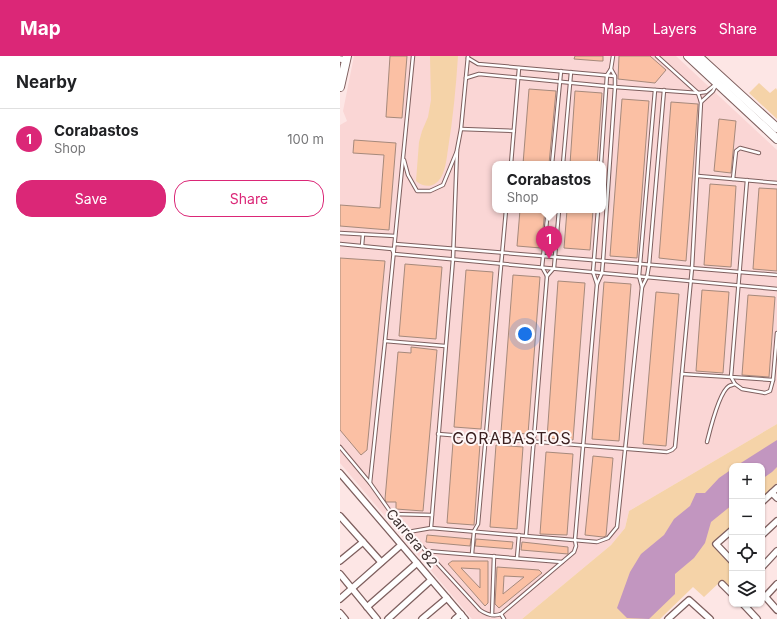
<!DOCTYPE html>
<meta charset="utf-8">
<style>
:root{--surface:#fff;--page:#f2f2f2;--text:#202124;--muted:#757577;--line:#e0e0e0;--accent:#db2777}
body{margin:0;font-family:Inter,sans-serif;background:var(--page);color:var(--text)}
.controls{position:absolute;right:12px;bottom:12px;display:grid;overflow:hidden;border-radius:8px;box-shadow:0 1px 3px #0004}
.controls button{width:36px;height:36px;display:grid;place-items:center;padding:0;border:0;border-bottom:1px solid var(--line);background:var(--surface);color:var(--text);font:20px sans-serif}
.you{position:absolute;left:185px;top:278px;width:14px;height:14px;margin:-10px;border:3px solid #fff;border-radius:50%;background:#1a73e8;box-shadow:0 0 0 6px #1a73e833}
.badge{display:grid;place-items:center;width:26px;height:26px;border-radius:50%;background:var(--accent);color:#fff;font-size:13px;font-weight:700}
.pin{position:absolute;translate:-50% -33px;filter:drop-shadow(0 1px 2px #0008)}
.pin::after{content:'';position:absolute;top:21px;width:14px;height:12px;background:inherit;clip-path:polygon(0 0,100% 0,50% 100%)}
.popup{position:absolute;left:152px;top:105px;width:114px;height:52px;box-sizing:border-box;display:grid;place-content:center;border-radius:8px;background:var(--surface);filter:drop-shadow(0 1px 3px #0005);font-size:13px;white-space:nowrap;color:var(--muted)}
.popup b{font-size:15px;color:var(--text)}
.popup::after{content:'';position:absolute;left:50%;top:100%;margin-left:-8px;border:8px solid transparent;border-top-color:var(--surface)}
.list{margin:0;padding:0;list-style:none}
h2{display:flex;justify-content:space-between;align-items:center;height:52px;margin:0;padding:0 16px;font-size:17px}
h2 small{font-size:13px;font-weight:400;color:var(--muted)}
.list li{display:grid;grid-template-columns:26px 1fr auto;gap:12px;align-items:center;box-sizing:border-box;height:60px;padding:0 16px;border-top:1px solid var(--line)}
.list b{display:block;font-size:15px;white-space:nowrap}
.list p{margin:0;font-size:13px;white-space:nowrap;color:var(--muted)}
.list em{font-size:13px;font-style:normal;color:var(--muted)}
.actions{display:flex;gap:8px;padding:12px 16px}
.actions a{flex:1;padding:9px 0;border:1px solid var(--accent);border-radius:16px;text-align:center;font-size:14px;color:var(--accent)}
.actions .main{background:var(--accent);color:#fff}
.icon{flex:none;width:22px;height:22px;fill:none;stroke:currentColor;stroke-width:2;stroke-linecap:round;stroke-linejoin:round}
.map{position:relative;flex:none;width:437px;height:563px;overflow:hidden}
header{display:flex;align-items:center;gap:24px;box-sizing:border-box;height:56px;padding:0 20px;background:var(--accent);color:#fff}
header strong{font-size:19px}
nav{display:flex;gap:22px;margin-inline-start:auto;font-size:14px}
main{display:flex}
aside{flex:1;background:var(--surface)}
.map>svg:first-child{display:block}
.built{fill:#fad6d5;fill-rule:evenodd}
.green{fill:#f5d3a8}
.water{fill:#c296c0}
.building{fill:#fbc0a4;stroke:#a6897b;fill-rule:evenodd}
.lines{fill:none;stroke-linecap:round;stroke-linejoin:round}
.lane-casing{stroke:#7e5f5e;stroke-width:4.5}
.street-casing{stroke:#7e5f5e;stroke-width:8}
.secondary-casing{stroke:#7e5f5e;stroke-width:10}
.primary-casing{stroke:#7e5f5e;stroke-width:10}
.lane{stroke:#fff;stroke-width:2.5}
.street{stroke:#fff;stroke-width:5.5}
.secondary{stroke:#fff;stroke-width:8}
.primary{stroke:#fff;stroke-width:8}
.labels{text-anchor:middle;stroke-width:4;stroke-linejoin:round;paint-order:stroke}
.street-label{font-size:14px;fill:#3b2e2d;stroke:#fff7f7}
.quarter-label{font-size:16px;letter-spacing:1px;fill:#3b2020;stroke:#fff7f7}
</style>
<header>
<strong>Map</strong>
<nav><a>Map</a><a>Layers</a><a>Share</a></nav>
</header>
<main>
<aside>
<h2>Nearby<small></small></h2>
<ul class="list">
<li><span class="badge">1</span><div><b>Corabastos</b><p>Shop</p></div><em>100 m</em></li>
</ul>
<div class="actions"><a class="main">Save</a><a>Share</a></div>
</aside>
<div class="map">
<svg width="437" height="563" viewBox="0 0 437 563">
<rect width="100%" height="100%" fill="#fde6e5"/>
<path class="built" d="M14,0H336L437,94V368L289,455L285,472L271,489L182,563H132L0,407V69L7,65L3,55ZM155,108H263V154H155Z"/>
<g class="green">
<path d="M90,0H118C116,31 113,62 108,93C107,100 106,110 103,117C98,130 87,134 76,125L79,86L82,75L88,61L91,44Z"/>
<path d="M419,27L430,37L436,32L437,34V63L409,37Z"/>
<path d="M437,368V427L422,441V410H392V469L373,487L392,508V533L382,524L364,541L353,531L320,563H182L271,489L285,472L289,455Z"/>
</g>
<g class="water">
<path d="M437,384V411L432,416L422,423V410H396Z"/>
<path d="M392,413V449L371,466L365,487L354,502L335,518V538L309,563L287,562L277,552L290,516L301,498L324,479L334,463L350,450L356,437H365L379,422Z"/>
</g>
<g class="building">
<path d="M50,0H67L62,62L46,61Z"/>
<path d="M235,0H263V5H260L234,3Z"/>
<path d="M279,0H310L326,14L315,27L278,23Z"/>
<path d="M189,33L216,35L209,108H183Z"/>
<path d="M235,35L262,37L257,108H230Z"/>
<path d="M282,43L309,45L297,202L270,200Z"/>
<path d="M331,46L358,48L346,205L319,202Z"/>
<path d="M379,63L396,65L391,117L374,115Z"/>
<path d="M14,84L56,87L49,174L0,170V149L40,152L44,99L13,97Z"/>
<path d="M370,128L396,130L391,211L364,209Z"/>
<path d="M419,132L437,133V215L413,213Z"/>
<path d="M180,154H205L201,192L177,190Z"/>
<path d="M227,154H253L250,194L224,192Z"/>
<path d="M0,202L45,205L27,394L21,399L0,374Z"/>
<path d="M65,208L102,211L96,283L59,280Z"/>
<path d="M126,214L153,216L141,373L114,371Z"/>
<path d="M173,219L200,221L188,378L161,376Z"/>
<path d="M218,225L245,227L233,384L207,382Z"/>
<path d="M264,226L291,228L279,385L252,383Z"/>
<path d="M362,234L389,236L383,317L356,315Z"/>
<path d="M316,236L339,238L326,390L303,388Z"/>
<path d="M408,239L435,241L429,321L402,319Z"/>
<path d="M71,291L97,294L83,455L56,453V446H46L45,443L58,296L71,297Z"/>
<path d="M113,386L140,388L134,469L107,467Z"/>
<path d="M156,389L183,391L177,473L150,471Z"/>
<path d="M206,396L233,398L227,479L200,478Z"/>
<path d="M253,400L273,402L266,480L263,481L245,479Z"/>
<path d="M87,479L131,483L130,490L86,486Z"/>
<path d="M136,483L173,486L172,493L135,490Z"/>
<path d="M182,486L228,491V498L181,494Z"/>
<path d="M112,505H148V547L145,550L108,508ZM121,512L140,513V532Z"/>
<path d="M157,511L199,514L202,517L159,552L155,548ZM164,520L184,521L163,538Z"/>
</g>
<g class="lines">
<defs>
<g id="lane">
<path d="M73,0L45,285L30,427L52,458L140,554C147,559 153,561 161,558L234,496L236,490L235,484L257,228L262,217L263,205L275,31V20L271,13"/>
<path d="M128,2L138,8L274,20"/>
<path d="M126,22L139,18L275,31L358,37L366,36L376,28"/>
<path d="M361,46L373,35L376,29"/>
<path d="M121,73L174,75"/>
<path d="M64,104L68,119L77,135H90L103,129L117,95"/>
<path d="M171,108L179,12"/>
<path d="M212,108L221,15"/>
<path d="M223,108L231,16"/>
<path d="M261,108L267,19L271,13L273,0"/>
<path d="M358,120L437,127"/>
<path d="M393,123L396,95L400,92L419,97"/>
<path d="M407,124L391,321L433,324"/>
<path d="M0,177L55,180"/>
<path d="M0,188L52,193"/>
<path d="M55,188L437,219"/>
<path d="M22,190L23,178"/>
<path d="M52,193L54,198L437,233"/>
<path d="M207,220L214,212L219,154"/>
<path d="M257,228L253,216L258,154"/>
<path d="M302,231L307,221L309,209L324,34"/>
<path d="M45,285L105,290"/>
<path d="M342,318L391,321L395,328L402,333L425,337L430,335L433,324L437,277"/>
<path d="M98,378L327,396L332,394L335,391L352,212L361,46L358,37L317,0"/>
<path d="M367,386C370,374 379,336 389,330C391,329 393,329 395,328"/>
<path d="M0,391L30,427"/>
<path d="M52,458L92,459"/>
<path d="M91,472L113,203L117,94L121,73L128,0"/>
<path d="M68,476L91,472L257,486L268,482L277,471L302,231L299,220L315,34"/>
<path d="M186,480L207,220L202,211L208,154"/>
<path d="M86,495L222,506"/>
<path d="M132,498L134,475L138,468L166,154"/>
<path d="M177,502L179,479"/>
<path d="M161,558L164,563"/>
<path d="M152,559L154,500"/>
</g>
<g id="street">
<path d="M0,3L6,4"/>
<path d="M0,417L125,563"/>
<path d="M432,437L437,442"/>
<path d="M422,446L437,432"/>
<path d="M0,460L41,506"/>
<path d="M392,474L376,488L392,505"/>
<path d="M422,479L437,465"/>
<path d="M0,505L23,486"/>
<path d="M422,511L437,495"/>
<path d="M0,518L37,563"/>
<path d="M382,528L392,538"/>
<path d="M422,537L437,554"/>
<path d="M425,541L437,528"/>
<path d="M0,543L61,489"/>
<path d="M403,548L417,563"/>
<path d="M27,551L77,507"/>
<path d="M0,557L5,563"/>
<path d="M48,563L91,524"/>
<path d="M82,563L107,542"/>
<path d="M115,563L121,558"/>
<path d="M328,563L349,544L370,563"/>
</g>
<path id="secondary" d="M0,31L7,0"/>
<g id="primary">
<path d="M348,0L437,83"/>
<path d="M358,0L437,72"/>
</g>
</defs>
<use href="#lane" class="lane-casing"/>
<use href="#street" class="street-casing"/>
<use href="#secondary" class="secondary-casing"/>
<use href="#primary" class="primary-casing"/>
<use href="#lane" class="lane"/>
<use href="#street" class="street"/>
<use href="#secondary" class="secondary"/>
<use href="#primary" class="primary"/>
</g>
<g class="labels">
<g class="street-label">
<text transform="translate(72 482) rotate(50)" y="5">Carrera 82</text>
</g>
<g class="quarter-label">
<text x="172" y="388">CORABASTOS</text>
</g>
</g>
</svg>
<div class="controls">
<button>+</button>
<button>−</button>
<button><svg class="icon" aria-label="locate" viewBox="0 0 24 24"><circle cx="12" cy="12" r="6"/><path d="M12 2v4M12 18v4M2 12h4M18 12h4"/></svg></button>
<button><svg class="icon" aria-label="layers" viewBox="0 0 24 24"><path d="M12 4l9 5-9 5-9-5zM3 14l9 5 9-5"/></svg></button>
</div>
<div class="you"></div>
<div class="pin badge" style="left:209px;top:203px">1</div>
<div class="popup"><b>Corabastos</b>Shop</div>
</div>
</main>
